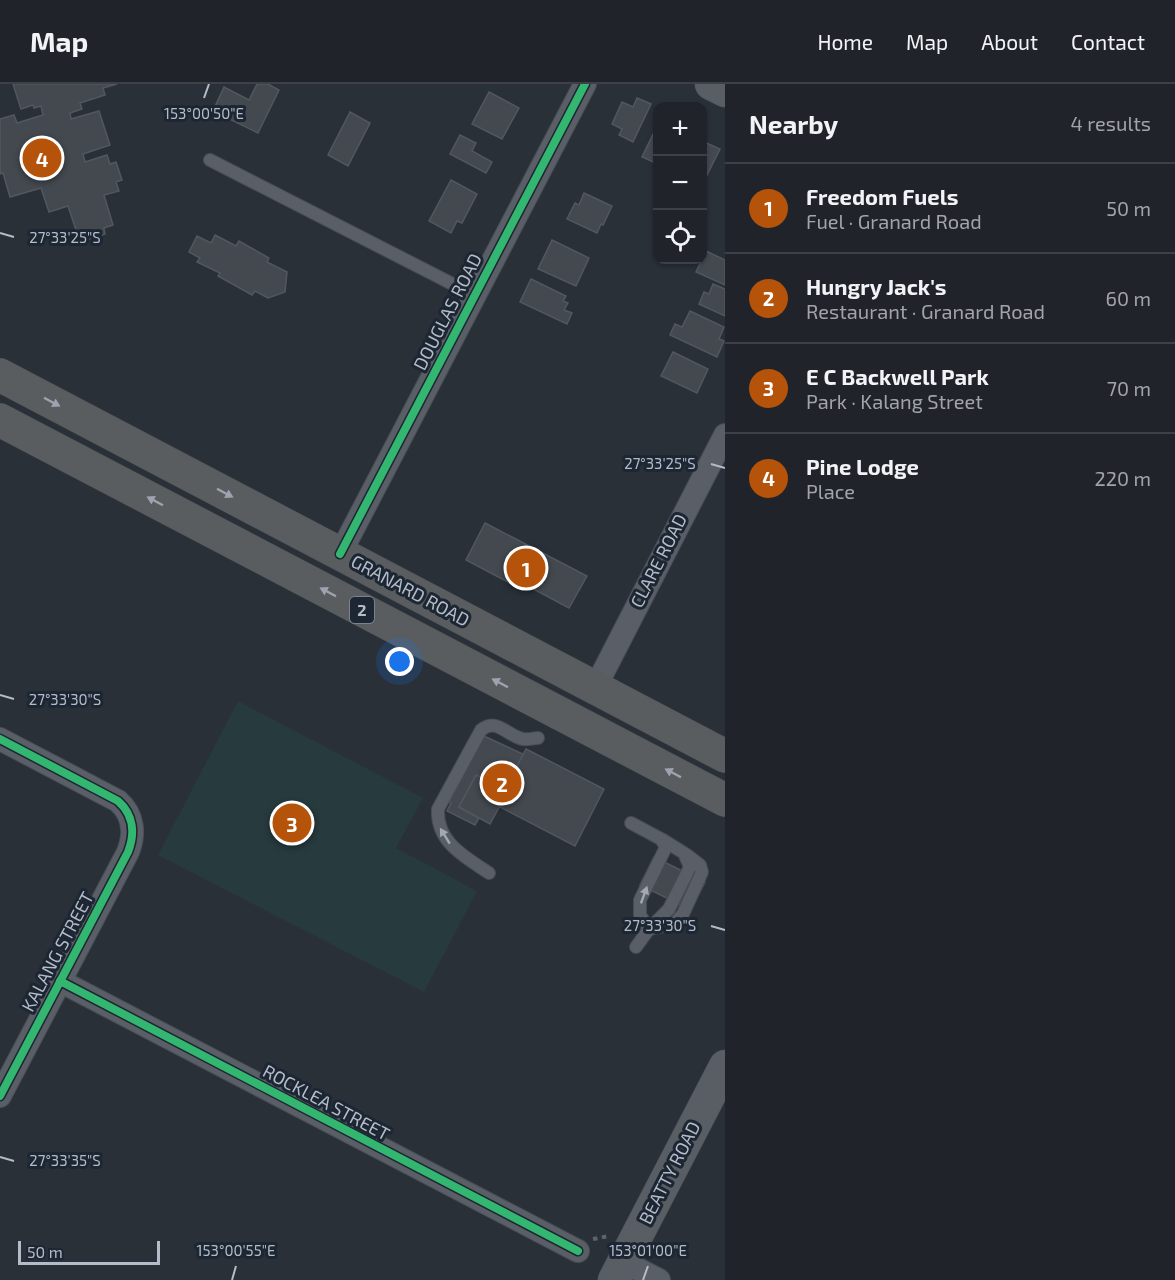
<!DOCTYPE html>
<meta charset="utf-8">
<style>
:root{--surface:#20242a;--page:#282c32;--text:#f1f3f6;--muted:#a2a4a8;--line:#3d4147;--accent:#b45309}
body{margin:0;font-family:"Exo 2",sans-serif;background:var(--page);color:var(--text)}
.controls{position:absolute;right:18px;top:18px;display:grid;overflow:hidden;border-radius:12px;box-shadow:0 2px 4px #0004}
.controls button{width:54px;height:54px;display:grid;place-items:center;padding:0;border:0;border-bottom:2px solid var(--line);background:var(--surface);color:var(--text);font:30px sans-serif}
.scale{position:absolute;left:18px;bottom:15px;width:142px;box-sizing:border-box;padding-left:6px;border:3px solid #b4bcc9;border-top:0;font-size:16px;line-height:21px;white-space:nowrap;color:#b4bcc9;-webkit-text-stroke:4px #1d2633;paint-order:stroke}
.you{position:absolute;left:400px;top:578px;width:21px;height:21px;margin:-15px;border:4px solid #fff;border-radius:50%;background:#1a73e8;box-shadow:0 0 0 9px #1a73e833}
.badge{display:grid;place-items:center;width:39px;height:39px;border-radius:50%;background:var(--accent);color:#fff;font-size:20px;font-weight:700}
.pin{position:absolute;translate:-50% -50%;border:3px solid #fff;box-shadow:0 2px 6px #0006}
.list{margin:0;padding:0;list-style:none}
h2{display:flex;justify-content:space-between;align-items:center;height:78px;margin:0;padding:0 24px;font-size:26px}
h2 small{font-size:20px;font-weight:400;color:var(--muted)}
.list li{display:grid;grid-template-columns:39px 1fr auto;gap:18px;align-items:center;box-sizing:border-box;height:90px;padding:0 24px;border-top:2px solid var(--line)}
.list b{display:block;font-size:22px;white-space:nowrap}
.list p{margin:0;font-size:20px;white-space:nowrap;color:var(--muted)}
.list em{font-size:20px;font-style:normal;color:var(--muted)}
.icon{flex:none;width:33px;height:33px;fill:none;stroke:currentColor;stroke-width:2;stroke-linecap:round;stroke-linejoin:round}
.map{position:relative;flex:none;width:725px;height:1196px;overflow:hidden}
header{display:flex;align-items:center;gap:36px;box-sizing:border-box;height:84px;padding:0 30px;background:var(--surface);border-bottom:2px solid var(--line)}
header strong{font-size:28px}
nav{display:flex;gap:33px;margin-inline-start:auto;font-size:21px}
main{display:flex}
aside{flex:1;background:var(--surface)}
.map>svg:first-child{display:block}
.green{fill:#273a3e}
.building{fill:#444950;stroke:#52575f;stroke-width:1.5}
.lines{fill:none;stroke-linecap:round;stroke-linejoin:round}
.lane-casing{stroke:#484c53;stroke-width:14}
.street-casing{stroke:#484c53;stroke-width:24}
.secondary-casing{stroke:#484c53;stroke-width:33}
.highway-casing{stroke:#474c53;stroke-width:34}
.path{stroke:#5d636a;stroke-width:4;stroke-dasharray:4.5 4.5;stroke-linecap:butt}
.lane{stroke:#5a5e66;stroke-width:12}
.street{stroke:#5a5e66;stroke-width:22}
.secondary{stroke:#595d64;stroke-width:32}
.highway{stroke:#5a5d60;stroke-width:33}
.cycleway-casing{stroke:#1d2633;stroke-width:11}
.cycleway{stroke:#33b770;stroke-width:8}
.oneway{fill:#9ea4af}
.oneway2{fill:#a2a9b5}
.ticks{fill:none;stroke:#b4bcc9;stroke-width:2}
.labels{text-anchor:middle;stroke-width:6;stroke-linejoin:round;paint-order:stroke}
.shield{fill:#1d2633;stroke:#878f9c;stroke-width:1.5}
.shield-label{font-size:16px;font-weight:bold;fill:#b4bcc9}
.street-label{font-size:18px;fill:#b4bcc9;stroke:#1d2633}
.ticks-label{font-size:15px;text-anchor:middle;fill:#b4bcc9;stroke:#1d2633;stroke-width:6;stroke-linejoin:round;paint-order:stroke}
</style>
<header>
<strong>Map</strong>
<nav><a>Home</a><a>Map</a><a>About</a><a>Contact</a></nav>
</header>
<main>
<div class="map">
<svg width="725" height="1196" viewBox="0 0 725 1196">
<rect width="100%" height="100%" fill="#2a3038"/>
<path class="green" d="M238,617L423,714L396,764L477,807L424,908L158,771Z"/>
<g class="building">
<path d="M13,0H117L103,4L105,11L80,19L82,25L70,29L71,35L99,27L110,61L83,70L85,78L107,71L110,80L116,78L122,96L116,98L119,107L104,111L113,141L104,144L105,150L89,155L88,149L78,152L68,122L49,128L41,104L10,113L3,89L0,90V35L14,31L17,39L43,31L41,22L34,24L33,21L21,25Z"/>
<path d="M257,0H268L279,6L258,49L213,27L224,3L249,16Z"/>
<path d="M489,8L519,24L502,55L472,40Z"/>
<path d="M637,14L651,20L633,58L619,51L622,45L612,40L622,18L633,23Z"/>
<path d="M350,28L370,39L348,82L328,71Z"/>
<path d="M658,40V80L642,73Z"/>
<path d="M460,51L476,59L472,67L492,78L486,89L450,70Z"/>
<path d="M702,57L720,65L707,91L702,89Z"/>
<path d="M451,96L477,110L462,139L457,137L451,149L429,137Z"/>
<path d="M584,109L612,122L603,141L601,140L597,149L567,135L575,119L579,121Z"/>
<path d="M215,151L236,162L239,157L269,174L267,178L287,188L285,208L268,214L255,207L252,211L218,192L220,189L197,178L200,174L189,168L197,152L211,159Z"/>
<path d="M552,156L589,174L576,202L538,185Z"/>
<path d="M706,167L725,176V201L696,188Z"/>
<path d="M531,195L566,212L563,217L568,219L564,226L572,229L567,240L520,218Z"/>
<path d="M713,200L725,205V232L699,220L704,208L709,210Z"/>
<path d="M690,227L724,243L719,255L724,257L717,273L670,251L675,240L682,243Z"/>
<path d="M673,268L708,285L697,309L661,292Z"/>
<path d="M485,439L587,492L569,524L526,501L523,506L466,476Z"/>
<path d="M484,652L527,672L508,707L476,691L459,723L479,734L475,741L447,727L451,719L449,718L466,686L461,684Z"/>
<path d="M526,665L604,705L575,762L496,721Z"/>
<path d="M476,691L508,707L490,740L459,723Z"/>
<path d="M654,773L705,798L691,826L640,801Z"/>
</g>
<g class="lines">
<defs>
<g id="lane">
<path d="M210,76L474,211"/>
<path d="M631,739L661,755L666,763L640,816V831L649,845L636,863"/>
<path d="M489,789C465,773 436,758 438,725L481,646C497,633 507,652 523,655C527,656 534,654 538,654"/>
<path d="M649,845L669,825L690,783L684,769L663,756"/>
<path d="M649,845L674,840L683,830L702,788L700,781L687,771"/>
</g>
<g id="street">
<path d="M340,470L585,0"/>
<path d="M595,604L725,351"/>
<path d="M0,655L118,717C134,731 135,750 128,768L0,1012"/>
<path d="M60,897L578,1167"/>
<path d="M624,1178L659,1196"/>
</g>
<g id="secondary">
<path d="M711,0L725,7"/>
<path d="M614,1196L725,982"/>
</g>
<g id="highway">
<path d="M0,291L725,672"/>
<path d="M0,336L725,716"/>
</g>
</defs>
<use href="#lane" class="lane-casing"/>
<use href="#street" class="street-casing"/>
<use href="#secondary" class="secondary-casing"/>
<use href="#highway" class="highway-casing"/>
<path class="path" d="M593,1155L609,1152"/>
<use href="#lane" class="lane"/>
<use href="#street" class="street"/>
<use href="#secondary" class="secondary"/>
<use href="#highway" class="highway"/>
<defs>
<g id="cycleway">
<path d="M340,470L585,0"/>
<path d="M0,655L118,717C134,731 135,750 128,768L0,1012"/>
<path d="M60,897L578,1167"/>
</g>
</defs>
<use href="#cycleway" class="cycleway-casing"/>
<use href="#cycleway" class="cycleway"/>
</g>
<defs><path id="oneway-solid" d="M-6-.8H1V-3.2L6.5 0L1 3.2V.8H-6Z" transform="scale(1.5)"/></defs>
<g class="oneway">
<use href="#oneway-solid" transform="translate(52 318) rotate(28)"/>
<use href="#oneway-solid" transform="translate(225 409) rotate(28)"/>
<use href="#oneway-solid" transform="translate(155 417) rotate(-152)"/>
<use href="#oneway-solid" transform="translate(328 508) rotate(-152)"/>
<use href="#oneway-solid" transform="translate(500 599) rotate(-152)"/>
<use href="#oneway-solid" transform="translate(673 689) rotate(-152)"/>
</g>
<g class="oneway2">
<use href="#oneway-solid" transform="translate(445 752) rotate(-122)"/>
<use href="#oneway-solid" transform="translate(644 811) rotate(-70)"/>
</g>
<path class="ticks" d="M204,14L209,0M0,149L14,153M711,380L725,384M0,611L14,615M711,842L725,846M0,1073L14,1077M232,1196L236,1182M643,1196L648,1182"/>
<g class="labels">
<rect class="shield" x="350" y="513" width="24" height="26" rx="4.5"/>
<g class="shield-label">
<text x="362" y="532">2</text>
</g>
<g class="street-label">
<text transform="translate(448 228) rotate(-63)" y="6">DOUGLAS ROAD</text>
<text transform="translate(659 477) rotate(-63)" y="6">CLARE ROAD</text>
<text transform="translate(410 507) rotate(28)" y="6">GRANARD ROAD</text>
<text transform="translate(58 868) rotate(-62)" y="6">KALANG STREET</text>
<text transform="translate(326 1019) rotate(28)" y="6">ROCKLEA STREET</text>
<text transform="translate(670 1089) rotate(-63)" y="6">BEATTY ROAD</text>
</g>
</g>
<g class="ticks-label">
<text x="204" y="35">153°00'50"E</text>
<text x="65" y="159">27°33'25"S</text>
<text x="660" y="385">27°33'25"S</text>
<text x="65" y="621">27°33'30"S</text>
<text x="660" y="847">27°33'30"S</text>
<text x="65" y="1082">27°33'35"S</text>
<text x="648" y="1172">153°01'00"E</text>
<text x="236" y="1172">153°00'55"E</text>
</g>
</svg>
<div class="controls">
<button>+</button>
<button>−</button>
<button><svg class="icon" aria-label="locate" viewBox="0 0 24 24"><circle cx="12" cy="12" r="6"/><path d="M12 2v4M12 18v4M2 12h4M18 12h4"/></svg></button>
</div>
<div class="scale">50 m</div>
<div class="you"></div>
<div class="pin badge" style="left:526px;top:484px">1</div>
<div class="pin badge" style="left:502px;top:699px">2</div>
<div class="pin badge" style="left:292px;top:739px">3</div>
<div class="pin badge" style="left:42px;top:74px">4</div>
</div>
<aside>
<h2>Nearby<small>4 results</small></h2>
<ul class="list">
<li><span class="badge">1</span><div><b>Freedom Fuels</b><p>Fuel · Granard Road</p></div><em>50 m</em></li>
<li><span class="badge">2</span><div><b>Hungry Jack's</b><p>Restaurant · Granard Road</p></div><em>60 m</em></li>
<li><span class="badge">3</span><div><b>E C Backwell Park</b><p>Park · Kalang Street</p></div><em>70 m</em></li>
<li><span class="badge">4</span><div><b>Pine Lodge</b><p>Place</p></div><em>220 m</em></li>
</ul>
</aside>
</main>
